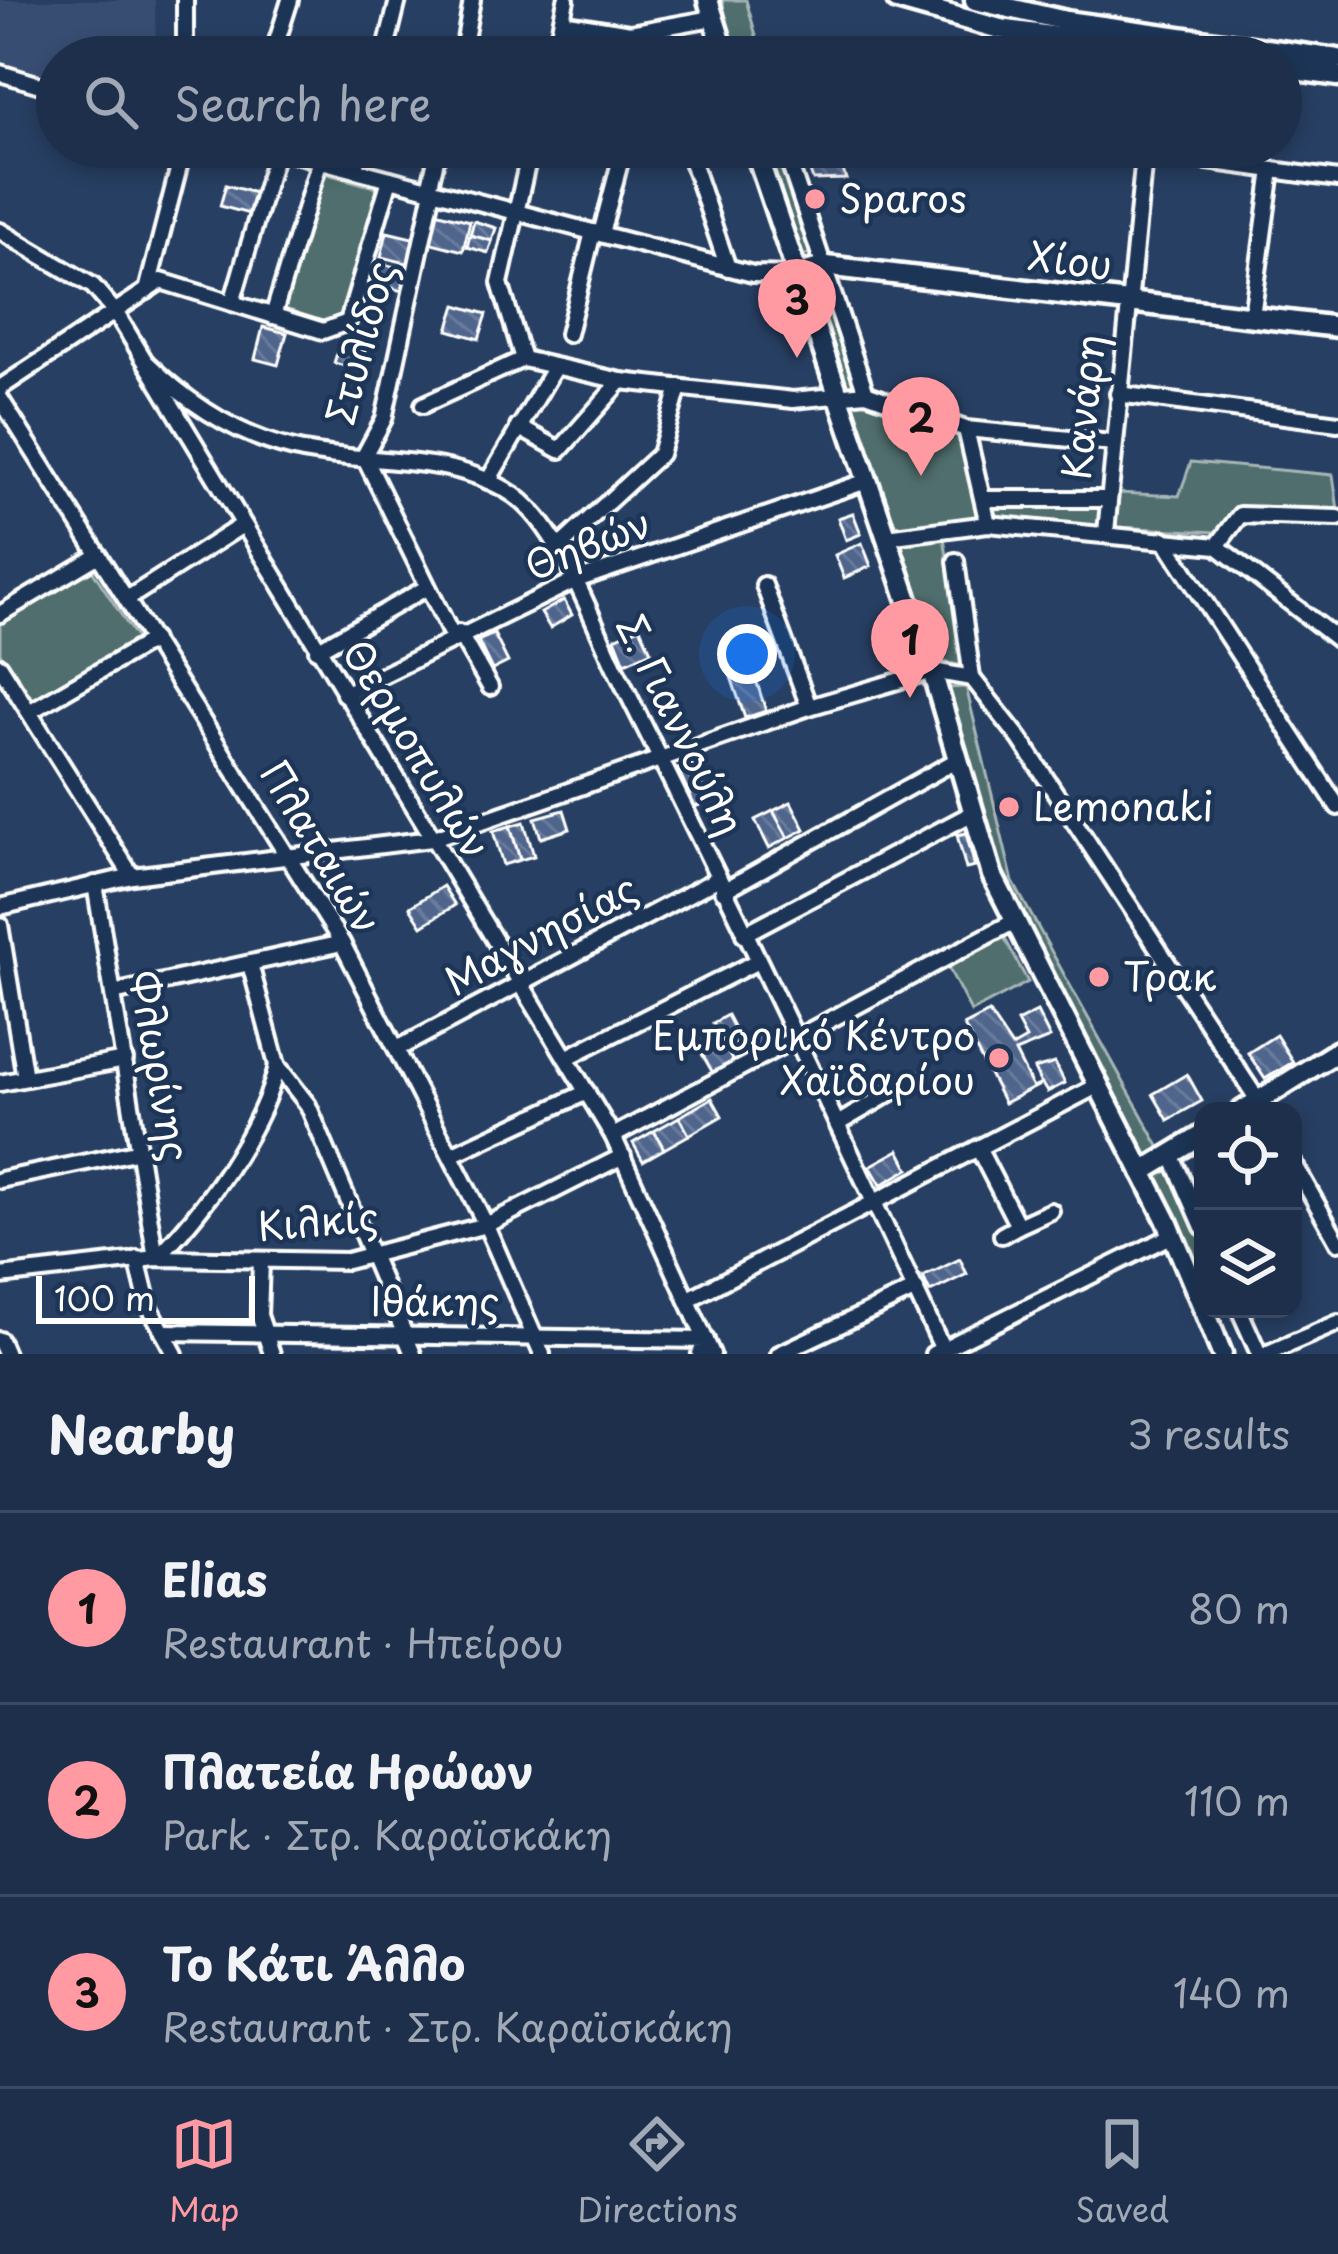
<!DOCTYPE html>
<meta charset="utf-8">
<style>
:root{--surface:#1d2f4a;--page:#253751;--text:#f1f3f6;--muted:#a0a9b5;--line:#3b4a62;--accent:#ff9aa2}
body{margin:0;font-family:"Playpen Sans",sans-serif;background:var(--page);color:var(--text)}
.controls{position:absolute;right:36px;bottom:36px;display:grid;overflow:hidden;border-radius:24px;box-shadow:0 6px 18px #0003}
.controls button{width:108px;height:108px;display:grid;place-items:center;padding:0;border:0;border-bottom:3px solid var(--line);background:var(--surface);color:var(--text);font:60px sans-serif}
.scale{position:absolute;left:36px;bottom:30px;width:219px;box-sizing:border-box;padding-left:12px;border:6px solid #fff;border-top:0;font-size:33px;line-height:42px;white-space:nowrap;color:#fff;-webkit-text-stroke:9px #1d3557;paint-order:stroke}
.you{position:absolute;left:747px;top:654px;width:42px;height:42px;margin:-30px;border:9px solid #fff;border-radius:50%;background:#1a73e8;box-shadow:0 0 0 18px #1a73e833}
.badge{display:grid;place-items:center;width:78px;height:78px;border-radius:50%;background:var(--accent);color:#111;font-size:39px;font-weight:700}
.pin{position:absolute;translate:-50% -99px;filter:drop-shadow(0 3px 6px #0008)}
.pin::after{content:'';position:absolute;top:63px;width:42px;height:36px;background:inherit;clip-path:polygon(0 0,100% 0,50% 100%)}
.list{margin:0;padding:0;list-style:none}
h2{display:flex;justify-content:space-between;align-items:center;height:156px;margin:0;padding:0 48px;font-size:51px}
h2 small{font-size:39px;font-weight:400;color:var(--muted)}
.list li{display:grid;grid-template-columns:78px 1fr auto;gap:36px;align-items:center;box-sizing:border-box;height:192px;padding:0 48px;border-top:3px solid var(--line)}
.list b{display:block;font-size:45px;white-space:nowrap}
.list p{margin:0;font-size:39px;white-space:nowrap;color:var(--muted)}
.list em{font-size:39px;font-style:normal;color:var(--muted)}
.icon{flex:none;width:66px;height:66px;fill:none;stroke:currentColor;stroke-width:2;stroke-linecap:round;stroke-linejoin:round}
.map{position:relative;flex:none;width:1338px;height:1354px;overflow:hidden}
.search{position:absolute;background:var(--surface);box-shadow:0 6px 18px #0003;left:36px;right:36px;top:36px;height:132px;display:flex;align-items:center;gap:30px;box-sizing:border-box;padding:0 42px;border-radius:66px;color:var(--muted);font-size:45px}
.sheet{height:732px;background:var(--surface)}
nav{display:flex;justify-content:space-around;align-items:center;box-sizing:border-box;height:168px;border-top:3px solid var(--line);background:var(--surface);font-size:33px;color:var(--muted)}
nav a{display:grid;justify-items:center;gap:6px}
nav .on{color:var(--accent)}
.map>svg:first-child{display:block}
.built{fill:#374e72}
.green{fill:#4f6e6d;stroke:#a7b6b6;stroke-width:3}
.building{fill:url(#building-back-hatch);stroke:#fff;stroke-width:3}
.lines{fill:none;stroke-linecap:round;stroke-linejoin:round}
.street-casing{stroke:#fff;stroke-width:22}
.secondary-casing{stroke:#fff;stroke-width:27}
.street{stroke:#1d3557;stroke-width:14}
.secondary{stroke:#1d3557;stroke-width:18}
.poi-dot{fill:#ff9aa2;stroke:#1d3557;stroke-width:4.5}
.labels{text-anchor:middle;stroke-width:9;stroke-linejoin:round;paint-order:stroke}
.poi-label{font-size:39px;fill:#fff;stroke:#1d3557;text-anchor:start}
.street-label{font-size:39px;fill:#fff;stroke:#1d3557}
</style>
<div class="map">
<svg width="1338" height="1354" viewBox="0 0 1338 1354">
<defs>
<pattern id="building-back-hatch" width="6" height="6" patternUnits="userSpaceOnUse" patternTransform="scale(3)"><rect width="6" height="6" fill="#50658c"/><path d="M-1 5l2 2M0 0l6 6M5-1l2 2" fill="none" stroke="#6a7c9d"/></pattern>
</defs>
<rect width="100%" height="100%" fill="#273f62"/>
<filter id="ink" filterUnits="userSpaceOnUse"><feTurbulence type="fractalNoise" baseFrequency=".00833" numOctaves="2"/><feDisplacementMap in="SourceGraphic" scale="24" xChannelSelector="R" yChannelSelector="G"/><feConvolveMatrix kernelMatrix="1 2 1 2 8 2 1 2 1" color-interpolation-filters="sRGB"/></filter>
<g filter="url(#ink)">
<path class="built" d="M0,0H155L156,57H57V83L0,66Z"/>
<g class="green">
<path d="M722,0H746L762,57H735Z"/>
<path d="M761,147H783L818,252L797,257Z"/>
<path d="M320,172L378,188L340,319L324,325L278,311Z"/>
<path d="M827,278L860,383L841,386L810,284Z"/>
<path d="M866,395L961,433L982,519L890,532L844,401Z"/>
<path d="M1191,462L1333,475L1338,510L1237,511L1216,532L1116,527L1118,493L1179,496Z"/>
<path d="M1102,502L1101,526L994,520L990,505Z"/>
<path d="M944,537L964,666L939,661L898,545Z"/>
<path d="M89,565L140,644L33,703L0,653V620Z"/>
<path d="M966,687L1013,882L1160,1148L1140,1160L1004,887L946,688Z"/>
<path d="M1002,933L1028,982L971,1012L946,963Z"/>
<path d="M1168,1160L1203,1240V1294L1146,1173Z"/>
</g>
<g class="building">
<path d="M90,147H118L112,166L86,159Z"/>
<path d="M802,147H835L846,179L813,180Z"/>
<path d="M226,185L255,193L249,214L220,206Z"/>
<path d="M436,212L470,221L463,251L428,242Z"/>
<path d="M474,221L496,228L492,241L470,235Z"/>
<path d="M387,232L417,239L411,264L381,257Z"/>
<path d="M470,235L492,241L488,253L467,247Z"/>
<path d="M379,263L407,270L402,291L374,283Z"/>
<path d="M456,305L487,314L479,339L448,330Z"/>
<path d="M263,327L287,333L278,365L255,359Z"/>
<path d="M340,344L365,351L359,370L334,363Z"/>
<path d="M853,513L861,534L846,540L838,518Z"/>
<path d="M862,543L871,566L844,578L835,555Z"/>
<path d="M564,600L572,615L550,628L541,613Z"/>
<path d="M640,627L651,651L625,663L615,638Z"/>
<path d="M494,634L508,662L492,670L478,641Z"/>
<path d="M750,661L766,711L745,718L728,668Z"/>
<path d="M691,763L709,801L695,807L678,769Z"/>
<path d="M791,802L805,829L788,838L773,811Z"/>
<path d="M564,810L570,829L541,838L535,818Z"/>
<path d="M773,811L788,838L769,848L755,820Z"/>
<path d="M524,822L534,856L520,860L510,826Z"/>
<path d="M510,826L520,860L503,865L493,831Z"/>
<path d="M966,833L975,867L966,869L957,835Z"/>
<path d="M443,886L455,905L422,926L410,907Z"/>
<path d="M1037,1012L1050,1038L1015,1052L1033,1088L1041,1084L1034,1069L1055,1063L1065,1083L1047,1092L1042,1084L1004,1103L964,1026L989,1013L1012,1047L1026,1039L1017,1022Z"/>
<path d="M727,1015L741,1042L728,1049L713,1023Z"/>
<path d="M777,1027L785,1042L756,1057L748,1042Z"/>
<path d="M1276,1035L1293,1062L1265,1079L1248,1053Z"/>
<path d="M719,1036L733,1062L713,1073L698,1047Z"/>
<path d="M1187,1074L1202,1101L1168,1120L1153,1094Z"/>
<path d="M712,1098L722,1116L689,1135L679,1117Z"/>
<path d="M679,1117L689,1135L664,1149L654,1131Z"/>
<path d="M654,1131L664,1149L643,1161L633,1143Z"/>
<path d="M899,1150L909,1169L881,1185L870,1166Z"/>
<path d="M960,1259L967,1274L930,1292L923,1277Z"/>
</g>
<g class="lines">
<defs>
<g id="street">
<path d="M185,0V57"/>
<path d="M562,22L630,33L713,18"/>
<path d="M272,57L290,0"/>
<path d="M384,57L398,0"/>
<path d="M462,57L472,0"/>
<path d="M554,57L566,0"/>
<path d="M0,73L57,90"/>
<path d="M268,147L753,274L796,275"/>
<path d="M687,147L728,268"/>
<path d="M784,147L866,393"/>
<path d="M1106,147L1338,179"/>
<path d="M355,169L360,147"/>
<path d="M429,189L439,147"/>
<path d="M433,190L384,419L364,456L452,636"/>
<path d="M0,231L93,286L116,313L613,1136L712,1354"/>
<path d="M601,234L624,147"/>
<path d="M147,291L184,147"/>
<path d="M232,303L277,149"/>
<path d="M273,316L320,160"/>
<path d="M1252,316L1272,170"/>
<path d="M568,334L593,232"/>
<path d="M523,359L500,283L531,147"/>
<path d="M147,363C188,403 238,436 294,449C366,466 449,451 514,495C562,529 592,622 618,674C731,899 839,1126 945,1354"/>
<path d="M0,388L161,281L323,331L348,322L390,179"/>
<path d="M1118,394L1338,423"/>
<path d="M0,398L342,943L486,1225L542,1354"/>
<path d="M423,405L523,359L621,381L793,400L866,393L966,429L1112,443"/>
<path d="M518,427L560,450L621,381"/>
<path d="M966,429L988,524"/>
<path d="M488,481L553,370"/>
<path d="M983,499H1107"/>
<path d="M1106,532L1145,147"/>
<path d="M887,537L988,524L1217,546L1338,640"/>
<path d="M1164,539L1338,807"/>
<path d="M1217,546L1240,515L1338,518"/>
<path d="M557,549L660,454L679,387"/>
<path d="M956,561L972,678"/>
<path d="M764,585L809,707"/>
<path d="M127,599L241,526"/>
<path d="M0,614L99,555"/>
<path d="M459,633L490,687"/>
<path d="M317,650L426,588"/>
<path d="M0,666L132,876"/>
<path d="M344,694L574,581L867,481"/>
<path d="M29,712L153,640"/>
<path d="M95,884L156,1258"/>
<path d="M723,891L957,760"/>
<path d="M0,907L132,876L431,839L809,707L932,671L972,678L1020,739L1265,1111"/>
<path d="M0,925L25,1078"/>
<path d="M744,934L971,814"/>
<path d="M250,964L277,1065L308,1105L413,1354"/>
<path d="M113,993L342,943"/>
<path d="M397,1049L717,879"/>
<path d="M566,1058L758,961"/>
<path d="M0,1083L125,1060"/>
<path d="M839,1123L913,1080"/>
<path d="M613,1136L1013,922"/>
<path d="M978,1148L1018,1226L1051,1211"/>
<path d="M1171,1154L1203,1227"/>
<path d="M451,1155L587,1092"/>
<path d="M1293,1162L1338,1242"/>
<path d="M0,1180L140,1151"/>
<path d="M1002,1235L1018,1226"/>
<path d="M156,1258C202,1214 264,1127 277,1065"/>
<path d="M137,1259L148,1304L175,1354"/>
<path d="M261,1262L259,1315L272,1354"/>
<path d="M0,1276L156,1258L347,1261L486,1225L623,1156"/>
<path d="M689,1299L1097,1086"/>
<path d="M1239,1309L1259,1354"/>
<path d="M163,1332L706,1340L700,1354"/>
<path d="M0,1340L6,1354"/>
<path d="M779,1354L916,1289"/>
<path d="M933,1354L1173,1235"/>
<path d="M1266,1354L1338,1323"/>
</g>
<g id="secondary">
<path d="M708,0L726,57"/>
<path d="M897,0L1000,29L1201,57"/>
<path d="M975,0L1066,21L1338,59"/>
<path d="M1281,68L1338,76"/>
<path d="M754,147L932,671L992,875L1166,1219L1203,1307"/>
<path d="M796,275L826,266L1338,327"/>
<path d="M1242,1111L1338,1051"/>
<path d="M1142,1172L1203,1135"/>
<path d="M1204,1309L1222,1354"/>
</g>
</defs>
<use href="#street" class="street-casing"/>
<use href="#secondary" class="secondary-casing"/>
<use href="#street" class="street"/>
<use href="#secondary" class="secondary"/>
</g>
</g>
<g class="poi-dot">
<circle cx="815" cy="199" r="12"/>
<circle cx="1009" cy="807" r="12"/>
<circle cx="1099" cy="977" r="12"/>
<circle cx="999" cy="1058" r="12"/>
</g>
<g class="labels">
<g class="poi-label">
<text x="839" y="213">Sparos</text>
<text x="1033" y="821">Lemonaki</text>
<text x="1123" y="991">Τρακ</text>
<text x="975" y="1050" text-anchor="end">Εμπορικό Κέντρο<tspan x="975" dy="45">Χαϊδαρίου</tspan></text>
</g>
<g class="street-label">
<text transform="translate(1070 261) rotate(7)" y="14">Χίου</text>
<text transform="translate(361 343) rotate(-75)" y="14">Στυλίδος</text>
<text transform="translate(1084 407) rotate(-84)" y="14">Κανάρη</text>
<text transform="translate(588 545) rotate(-21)" y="14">Θηβών</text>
<text transform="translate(680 725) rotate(64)" y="14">Σ. Γιαννούλη</text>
<text transform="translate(416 749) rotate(59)" y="14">Θερμοπυλών</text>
<text transform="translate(320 847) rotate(59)" y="14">Πλαταιών</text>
<text transform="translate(541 935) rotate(-28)" y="14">Μαγνησίας</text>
<text transform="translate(159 1066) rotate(80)" y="14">Φλωρίνης</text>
<text transform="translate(318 1222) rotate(-5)" y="14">Κιλκίς</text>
<text x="435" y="1316">Ιθάκης</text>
</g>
</g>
</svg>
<div class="controls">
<button><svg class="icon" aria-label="locate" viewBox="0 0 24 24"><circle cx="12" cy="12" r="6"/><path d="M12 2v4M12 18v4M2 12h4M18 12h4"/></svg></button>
<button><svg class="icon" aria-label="layers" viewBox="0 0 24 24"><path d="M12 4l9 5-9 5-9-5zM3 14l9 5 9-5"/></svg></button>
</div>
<div class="scale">100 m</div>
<div class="you"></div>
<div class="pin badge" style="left:910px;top:698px">1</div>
<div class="pin badge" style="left:921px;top:476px">2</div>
<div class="pin badge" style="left:797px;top:358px">3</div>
<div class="search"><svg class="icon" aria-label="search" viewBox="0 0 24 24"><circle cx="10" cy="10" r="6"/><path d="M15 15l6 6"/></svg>Search here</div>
</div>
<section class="sheet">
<h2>Nearby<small>3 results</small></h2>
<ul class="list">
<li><span class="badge">1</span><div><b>Elias</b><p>Restaurant · Ηπείρου</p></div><em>80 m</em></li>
<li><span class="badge">2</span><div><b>Πλατεία Ηρώων</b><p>Park · Στρ. Καραϊσκάκη</p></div><em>110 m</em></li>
<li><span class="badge">3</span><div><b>Το Κάτι Άλλο</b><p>Restaurant · Στρ. Καραϊσκάκη</p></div><em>140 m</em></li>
</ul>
</section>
<nav>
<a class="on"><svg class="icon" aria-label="map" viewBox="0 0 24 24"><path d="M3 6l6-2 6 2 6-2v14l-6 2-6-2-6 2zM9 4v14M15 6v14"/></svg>Map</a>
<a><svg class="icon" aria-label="directions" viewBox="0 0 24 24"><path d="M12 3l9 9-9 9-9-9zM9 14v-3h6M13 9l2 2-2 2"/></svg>Directions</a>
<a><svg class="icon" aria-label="saved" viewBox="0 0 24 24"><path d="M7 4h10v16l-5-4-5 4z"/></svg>Saved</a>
</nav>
